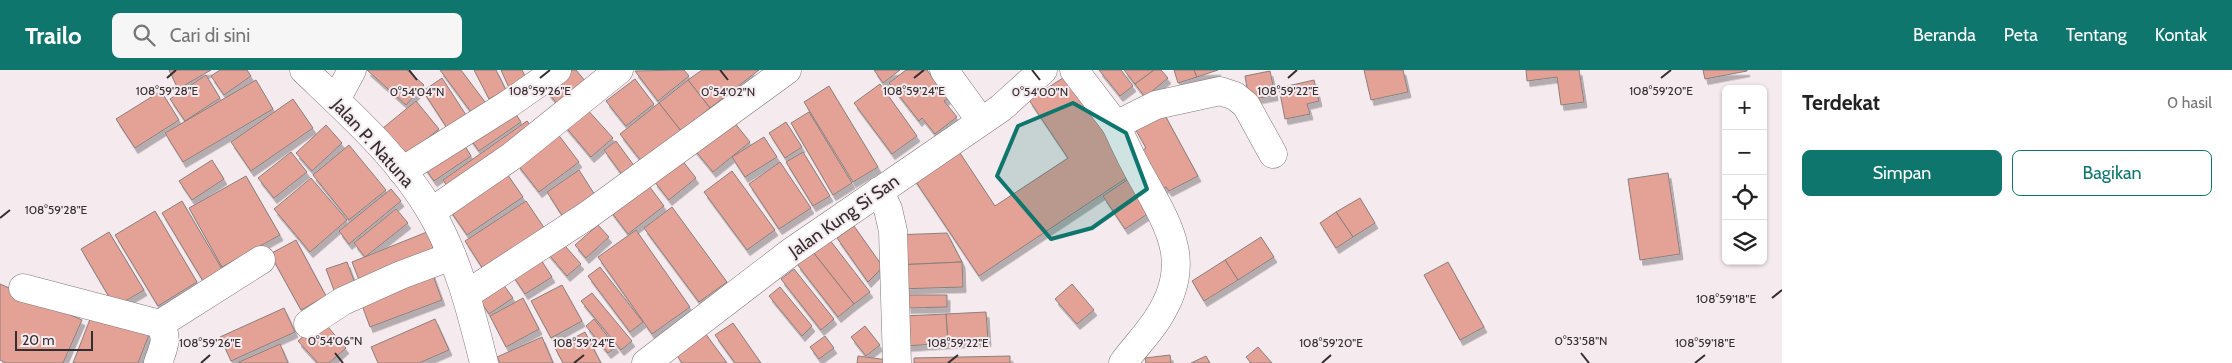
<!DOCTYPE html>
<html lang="id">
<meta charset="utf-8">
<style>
:root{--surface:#fff;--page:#f6f6f6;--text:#222;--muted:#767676;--line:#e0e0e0;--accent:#0f766e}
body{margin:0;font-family:Cabin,sans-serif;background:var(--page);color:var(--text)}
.controls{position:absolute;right:15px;top:15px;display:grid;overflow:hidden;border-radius:8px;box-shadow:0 1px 4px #0004}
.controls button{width:45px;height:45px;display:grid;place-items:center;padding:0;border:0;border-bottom:1px solid var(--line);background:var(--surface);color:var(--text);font:25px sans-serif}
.scale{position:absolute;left:15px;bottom:12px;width:78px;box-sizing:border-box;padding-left:5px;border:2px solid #332e30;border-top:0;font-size:14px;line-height:18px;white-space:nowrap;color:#332e30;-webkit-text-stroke:4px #f5eaed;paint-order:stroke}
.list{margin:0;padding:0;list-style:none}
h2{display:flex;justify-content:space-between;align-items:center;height:65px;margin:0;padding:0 20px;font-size:21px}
h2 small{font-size:16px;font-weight:400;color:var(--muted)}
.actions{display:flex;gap:10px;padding:15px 20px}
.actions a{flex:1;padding:11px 0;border:1px solid var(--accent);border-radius:8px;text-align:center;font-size:18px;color:var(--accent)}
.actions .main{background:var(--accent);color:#fff}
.icon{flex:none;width:28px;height:28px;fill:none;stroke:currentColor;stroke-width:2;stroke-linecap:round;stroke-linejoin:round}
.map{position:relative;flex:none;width:1782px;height:293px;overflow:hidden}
header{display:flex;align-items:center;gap:30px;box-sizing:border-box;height:70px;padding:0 25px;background:var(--accent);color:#fff}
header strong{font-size:24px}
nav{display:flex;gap:28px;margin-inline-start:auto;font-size:18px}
.search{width:350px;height:45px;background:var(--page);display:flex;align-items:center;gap:12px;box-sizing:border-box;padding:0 18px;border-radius:8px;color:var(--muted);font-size:19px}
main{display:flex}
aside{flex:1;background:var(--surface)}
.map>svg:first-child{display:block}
.building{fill:#e4a296;stroke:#8a7f7d;filter:url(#shadow)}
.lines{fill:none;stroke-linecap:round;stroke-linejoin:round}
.minor-casing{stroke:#82777b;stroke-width:29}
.minor{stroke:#fff;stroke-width:28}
.marked{fill:#0f766e;fill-opacity:0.2;stroke:#0f766e;stroke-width:4;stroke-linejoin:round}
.ticks{fill:none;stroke:#332e30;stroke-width:2}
.labels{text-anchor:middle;stroke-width:4;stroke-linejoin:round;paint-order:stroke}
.street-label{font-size:18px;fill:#332e30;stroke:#f5eaed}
.ticks-label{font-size:12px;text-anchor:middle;fill:#332e30;stroke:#f5eaed;stroke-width:4;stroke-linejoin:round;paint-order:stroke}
</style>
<header>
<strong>Trailo</strong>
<div class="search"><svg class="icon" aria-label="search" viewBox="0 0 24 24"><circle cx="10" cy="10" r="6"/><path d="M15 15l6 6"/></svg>Cari di sini</div>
<nav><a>Beranda</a><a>Peta</a><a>Tentang</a><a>Kontak</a></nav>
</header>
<main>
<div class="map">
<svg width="1782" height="293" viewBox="0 0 1782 293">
<defs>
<filter id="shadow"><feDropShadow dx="3" dy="5.5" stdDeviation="0" flood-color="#0004"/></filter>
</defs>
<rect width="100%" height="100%" fill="#f5eaed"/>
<g class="building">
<path d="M169,0H211L178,19Z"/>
<path d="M220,0H247L251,6L224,25L211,6Z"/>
<path d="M367,0H407L424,15L406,35Z"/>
<path d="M440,0H461L488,36L474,46Z"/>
<path d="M474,0H496L506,20L489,29Z"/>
<path d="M501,0H522L528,12L510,20Z"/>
<path d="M561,0H576L590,17L562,40L542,15Z"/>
<path d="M684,0L689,6L658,31L635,1Z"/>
<path d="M702,0H759L710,38L688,10Z"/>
<path d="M874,0H900L883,13Z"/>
<path d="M906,0H927L948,28L944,31L957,47L935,64L922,48L919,51L889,13Z"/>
<path d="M1099,0H1121L1133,16L1120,26Z"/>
<path d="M1124,0H1154L1135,14Z"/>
<path d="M1154,0H1161L1168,8L1145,27L1135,14Z"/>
<path d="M1174,0H1194L1197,7L1178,13Z"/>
<path d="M1194,0H1218L1197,7Z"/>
<path d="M1364,0H1403L1408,22L1371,30Z"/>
<path d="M1526,0H1579L1584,32L1561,35L1557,7L1527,11Z"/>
<path d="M1703,0H1747V1L1705,9Z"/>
<path d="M1270,1L1275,25L1249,30L1245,6Z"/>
<path d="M1072,2L1137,101L979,206L912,106L956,77L995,136L1068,88L1029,30Z"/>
<path d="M206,5L220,28L185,51L170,29Z"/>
<path d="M442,8L468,48L449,61L423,21Z"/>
<path d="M635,9L654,34L626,56L606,31Z"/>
<path d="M256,10L273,39L183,92L165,63Z"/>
<path d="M688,10L710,38L681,61L659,33Z"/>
<path d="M1314,10L1319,31L1307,34L1310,44L1285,49L1279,18Z"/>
<path d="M880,14L917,66L892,84L854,33Z"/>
<path d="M829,16L878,97L853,112L804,32Z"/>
<path d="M161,21L179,50L135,78L116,49Z"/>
<path d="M293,29L313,58L251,101L231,72Z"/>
<path d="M416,31L439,59L406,86L383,58Z"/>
<path d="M659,33L681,61L642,92L620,64Z"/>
<path d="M511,37L521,52L479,81L468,66Z"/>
<path d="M585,37L613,68L591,87L564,55Z"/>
<path d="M1161,38L1198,106L1169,121L1166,117L1152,124L1132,86L1146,78L1132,53Z"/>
<path d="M809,42L852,113L833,125L791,53Z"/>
<path d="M730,47L750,72L713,102L693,78Z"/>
<path d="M527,51L537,64L452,123L443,110Z"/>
<path d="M786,52L802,77L785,88L769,63Z"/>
<path d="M326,55L342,73L312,101L296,83Z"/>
<path d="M557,63L579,92L539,122L517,94Z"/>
<path d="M764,67L777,87L745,107L732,87Z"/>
<path d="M460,68L471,86L434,111L422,94Z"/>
<path d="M616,71L635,97L623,106L604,80Z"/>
<path d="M349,75L386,120L349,150L313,105Z"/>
<path d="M291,82L307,102L274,128L258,108Z"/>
<path d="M803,82L830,126L813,136L786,92Z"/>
<path d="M681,89L696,108L669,130L654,111Z"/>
<path d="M212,90L224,109L192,130L179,111Z"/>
<path d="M780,92L811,138L779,159L749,114Z"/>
<path d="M503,98L523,127L467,165L447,136Z"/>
<path d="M579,100L595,125L563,147L547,122Z"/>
<path d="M732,101L775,160L747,180L704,122Z"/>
<path d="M1668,103L1680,184L1640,190L1628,109Z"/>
<path d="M1136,104L1158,137L1125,159L1103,126Z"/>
<path d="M246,106L280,165L222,197L189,138Z"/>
<path d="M311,108L347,150L310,182L274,139Z"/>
<path d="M643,108L664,136L628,164L606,135Z"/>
<path d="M391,119L401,131L349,174L339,161Z"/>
<path d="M1360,128L1375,153L1353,167L1336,142Z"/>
<path d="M182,131L222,199L203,211L162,143Z"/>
<path d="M526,131L545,159L483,199L465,171Z"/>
<path d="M672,137L727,212L699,232L644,158Z"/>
<path d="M396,139L408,153L365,187L354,173Z"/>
<path d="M155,141L197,212L158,236L115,165Z"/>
<path d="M1336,142L1353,167L1336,178L1320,153Z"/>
<path d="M598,155L609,167L586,188L575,175Z"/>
<path d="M854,156L883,197L868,212L837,168Z"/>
<path d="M636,160L690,237L652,264L598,187Z"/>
<path d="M109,162L144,220L115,237L81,179Z"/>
<path d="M427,162L436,185L361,215L352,192Z"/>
<path d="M947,163L962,192L896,195L894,165Z"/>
<path d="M1261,167L1274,187L1238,210L1225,190Z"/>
<path d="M558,168L581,194L567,206L545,180Z"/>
<path d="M829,169L870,222L854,234L813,182Z"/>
<path d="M296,170L326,226L301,240L270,184Z"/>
<path d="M536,182L552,207L525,224L509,200Z"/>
<path d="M813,182L854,234L838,247L797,194Z"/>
<path d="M1225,190L1238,210L1204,231L1192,211Z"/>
<path d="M347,192L356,216L335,223L326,199Z"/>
<path d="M962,192L963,217L897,219L896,195Z"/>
<path d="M1448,192L1484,257L1460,270L1424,205Z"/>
<path d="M600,197L643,252L630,262L588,206Z"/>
<path d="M794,199L834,249L821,260L781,209Z"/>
<path d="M431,200L442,230L370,257L359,227Z"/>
<path d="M500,210L513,228L489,244L477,226Z"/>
<path d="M0,214L82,250L63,293H6L0,290Z"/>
<path d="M1072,214L1094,240L1077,254L1055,229Z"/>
<path d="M562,215L582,251L551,268L531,231Z"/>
<path d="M780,217L812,256L802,266L769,226Z"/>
<path d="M592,223L632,271L621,280L581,231Z"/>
<path d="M908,225H947V237L908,238Z"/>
<path d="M523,228L539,259L506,277L490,246Z"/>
<path d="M284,238L295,262L231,291L220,267Z"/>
<path d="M94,239L150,262L138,293H73Z"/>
<path d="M986,242L988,271L948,273L946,244Z"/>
<path d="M946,244L948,273L906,276L904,246Z"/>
<path d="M435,249L449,280L419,293H378L371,277Z"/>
<path d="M594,249L616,277L608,283L586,256Z"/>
<path d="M322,250L346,278L329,293H318L298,271Z"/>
<path d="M733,253L761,293H735L715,265Z"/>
<path d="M865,256L880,275L866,286L851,267Z"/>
<path d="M585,262L601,293H563L555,278Z"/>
<path d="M705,263L727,293H682L676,284Z"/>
<path d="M825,266L834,278L819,289L810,277Z"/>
<path d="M542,267L553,293H500L497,287Z"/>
<path d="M280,274L288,293H239V292Z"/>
<path d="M1258,277L1272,293H1251L1246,287Z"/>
<path d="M1170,285L1171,293H1146L1145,288Z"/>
<path d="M858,286L888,290L887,293H857Z"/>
<path d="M1010,286V293H914V288Z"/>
<path d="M1206,286L1210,293H1191Z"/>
</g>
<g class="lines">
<defs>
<g id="minor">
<path d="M304,0C349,43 399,87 431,142C458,189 471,241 484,293"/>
<path d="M944,0L981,51"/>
<path d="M1074,0L1116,55L1156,35L1220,21L1235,26L1246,35L1273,84"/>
<path d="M336,30L352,0"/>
<path d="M1116,55C1125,75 1134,94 1145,113C1172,161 1192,196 1158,248C1148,264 1134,278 1123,293"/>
<path d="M402,101L510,33L557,0"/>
<path d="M879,121L888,139L893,161L897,293"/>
<path d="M431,142L512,86L619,0"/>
<path d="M23,218L160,254C169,269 163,278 158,293"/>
<path d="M467,224L588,145L787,0"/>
<path d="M160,254L261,190"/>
<path d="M308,254L343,231L401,205L452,186"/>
<path d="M646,293L791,182L1001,38L1043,0"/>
</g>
</defs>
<use href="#minor" class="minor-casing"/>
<use href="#minor" class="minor"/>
</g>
<path class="marked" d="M1073,33L1126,63L1147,119L1092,158L1051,169L997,106L1018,56Z"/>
<path class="ticks" d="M409,0L417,10M720,0L728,10M1032,0L1040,10M167,8L176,0M540,8L550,0M914,8L924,0M1288,8L1297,0M1661,8L1671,0M0,148L10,140M1772,228L1782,220M335,283L343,293M1581,283L1589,293M201,293L210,285M574,293L584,285M948,293L958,285M1322,293L1331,285M1695,293L1705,285"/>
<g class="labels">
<g class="street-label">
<text transform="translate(373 73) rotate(48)" y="6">Jalan P. Natuna</text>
<text transform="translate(844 146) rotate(-35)" y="6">Jalan Kung Si San</text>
</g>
</g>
<g class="ticks-label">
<text x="1288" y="25">108°59'22"E</text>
<text x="167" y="25">108°59'28"E</text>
<text x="540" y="25">108°59'26"E</text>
<text x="914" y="25">108°59'24"E</text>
<text x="1661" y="25">108°59'20"E</text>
<text x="417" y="26">0°54'04"N</text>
<text x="728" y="26">0°54'02"N</text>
<text x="1040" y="26">0°54'00"N</text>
<text x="56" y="144">108°59'28"E</text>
<text x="1726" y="233">108°59'18"E</text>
<text x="335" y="275">0°54'06"N</text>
<text x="1581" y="275">0°53'58"N</text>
<text x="210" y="277">108°59'26"E</text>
<text x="584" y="277">108°59'24"E</text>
<text x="958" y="277">108°59'22"E</text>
<text x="1331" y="277">108°59'20"E</text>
<text x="1705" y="277">108°59'18"E</text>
</g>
</svg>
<div class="controls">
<button>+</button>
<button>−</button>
<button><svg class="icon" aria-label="locate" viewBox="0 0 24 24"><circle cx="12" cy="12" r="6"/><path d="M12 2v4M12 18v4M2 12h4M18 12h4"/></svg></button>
<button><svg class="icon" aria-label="layers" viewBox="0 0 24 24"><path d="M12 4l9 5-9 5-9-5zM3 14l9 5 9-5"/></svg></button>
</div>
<div class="scale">20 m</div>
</div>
<aside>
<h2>Terdekat<small>0 hasil</small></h2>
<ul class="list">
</ul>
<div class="actions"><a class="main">Simpan</a><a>Bagikan</a></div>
</aside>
</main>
